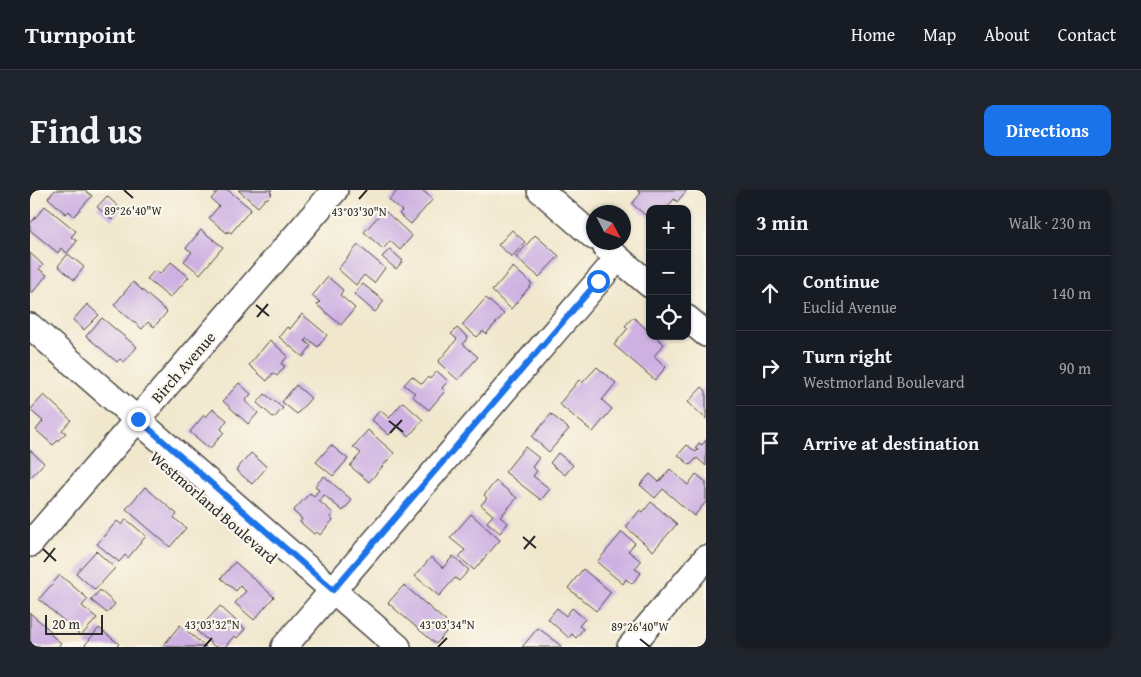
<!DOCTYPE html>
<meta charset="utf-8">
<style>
:root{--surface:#171b24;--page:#20242c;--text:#f1f3f6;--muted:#9ea1a6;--line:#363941;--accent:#1a73e8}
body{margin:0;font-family:"Gentium Book Plus",serif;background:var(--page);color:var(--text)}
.controls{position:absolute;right:15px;top:15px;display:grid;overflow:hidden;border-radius:10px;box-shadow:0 1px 4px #0004}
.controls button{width:45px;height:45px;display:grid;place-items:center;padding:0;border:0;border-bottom:1px solid var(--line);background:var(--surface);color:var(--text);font:25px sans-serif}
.compass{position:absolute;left:556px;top:15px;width:45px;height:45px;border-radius:50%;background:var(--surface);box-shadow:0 1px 4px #0004;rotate:131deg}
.scale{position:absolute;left:15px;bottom:12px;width:58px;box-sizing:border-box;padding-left:5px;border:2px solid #2b2b2b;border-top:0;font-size:14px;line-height:18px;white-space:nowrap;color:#2b2b2b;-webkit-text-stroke:4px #fbf7ec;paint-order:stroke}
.stop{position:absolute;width:15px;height:15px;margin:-11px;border:4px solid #1a73e8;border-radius:50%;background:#fff}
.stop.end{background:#1a73e8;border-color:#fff;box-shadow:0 1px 5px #0008}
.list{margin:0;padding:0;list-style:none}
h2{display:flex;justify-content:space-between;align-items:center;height:65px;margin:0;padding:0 20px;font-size:21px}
h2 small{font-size:16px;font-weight:400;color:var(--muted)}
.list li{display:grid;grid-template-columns:32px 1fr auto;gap:15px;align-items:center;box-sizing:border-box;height:75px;padding:0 20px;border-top:1px solid var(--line)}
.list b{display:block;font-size:19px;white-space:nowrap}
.list p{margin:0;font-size:16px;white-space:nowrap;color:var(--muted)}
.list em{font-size:16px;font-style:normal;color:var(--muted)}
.icon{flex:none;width:28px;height:28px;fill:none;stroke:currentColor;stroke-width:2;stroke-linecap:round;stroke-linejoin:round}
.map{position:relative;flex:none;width:676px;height:457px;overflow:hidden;border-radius:10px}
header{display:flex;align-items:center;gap:30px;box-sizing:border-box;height:70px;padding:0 25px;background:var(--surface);border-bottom:1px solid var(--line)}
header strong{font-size:24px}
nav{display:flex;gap:28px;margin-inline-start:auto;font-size:18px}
.intro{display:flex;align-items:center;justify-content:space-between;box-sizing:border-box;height:120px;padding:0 30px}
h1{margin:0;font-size:35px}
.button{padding:12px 22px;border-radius:10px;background:var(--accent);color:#fff;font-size:18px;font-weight:700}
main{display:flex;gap:30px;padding:0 30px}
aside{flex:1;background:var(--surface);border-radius:10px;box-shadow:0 1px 4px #0004}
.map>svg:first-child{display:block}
.building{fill:#ceb1e2}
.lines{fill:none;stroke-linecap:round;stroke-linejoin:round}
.minor-casing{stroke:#494743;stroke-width:28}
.minor{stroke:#fff;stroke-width:25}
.route{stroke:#1a73e8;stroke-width:6}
.ticks{fill:none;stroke:#2b2b2b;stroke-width:2}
.labels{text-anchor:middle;stroke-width:4.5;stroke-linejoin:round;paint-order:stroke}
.street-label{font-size:16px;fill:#2b2b2b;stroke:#fbf7ec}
.ticks-label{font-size:12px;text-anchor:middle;fill:#2b2b2b;stroke:#fbf7ec;stroke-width:4.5;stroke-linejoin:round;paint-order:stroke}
</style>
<header>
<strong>Turnpoint</strong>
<nav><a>Home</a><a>Map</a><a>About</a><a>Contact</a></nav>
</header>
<div class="intro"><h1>Find us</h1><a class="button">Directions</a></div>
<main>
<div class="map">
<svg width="676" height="457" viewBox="0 0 676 457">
<rect width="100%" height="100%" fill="#fbf7ec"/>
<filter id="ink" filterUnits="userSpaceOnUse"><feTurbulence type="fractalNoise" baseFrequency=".02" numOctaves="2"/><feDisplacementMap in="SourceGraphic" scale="10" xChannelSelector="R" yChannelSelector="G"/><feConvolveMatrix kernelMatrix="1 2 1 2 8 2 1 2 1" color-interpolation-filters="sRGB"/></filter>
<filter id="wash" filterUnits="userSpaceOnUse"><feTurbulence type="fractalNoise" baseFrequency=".0096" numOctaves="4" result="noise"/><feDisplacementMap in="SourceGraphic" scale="20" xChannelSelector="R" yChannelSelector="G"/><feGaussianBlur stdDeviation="1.12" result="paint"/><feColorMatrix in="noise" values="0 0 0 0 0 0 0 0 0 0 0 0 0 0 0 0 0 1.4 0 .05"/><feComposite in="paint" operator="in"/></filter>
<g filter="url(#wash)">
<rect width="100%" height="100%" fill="#f1e7cd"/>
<g id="blocks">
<g class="building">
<path d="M25,0H55L62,6L44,26L39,21L36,24L18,8Z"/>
<path d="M189,0H198L221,19L201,43L198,41L197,43L179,28L189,16L181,9Z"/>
<path d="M208,0H242L240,2L242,4L237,9L236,8L228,17Z"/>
<path d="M368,0H392L403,9L381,34L369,24L372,21L359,10Z"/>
<path d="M607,0H657L647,12L644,9L636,19H620V29L602,14L611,3Z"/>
<path d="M77,6L91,19L82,30L67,17Z"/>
<path d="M15,16L46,41L41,47L47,51L37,63L31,58L28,63L0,40V34Z"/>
<path d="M354,20L382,46L370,60L360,51L353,59L334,42Z"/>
<path d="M171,40L193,57L170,84L154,71L162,62L156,58Z"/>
<path d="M482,40L495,52L482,67L468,55Z"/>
<path d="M505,45L529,66L509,87L486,67Z"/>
<path d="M328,55L355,78L344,93L334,85L326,95L308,79Z"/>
<path d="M360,59L373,71L366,79L352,67Z"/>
<path d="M0,63L13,75L9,79L17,85L2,103L0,101Z"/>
<path d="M38,64L54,77L44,90L28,76Z"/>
<path d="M141,72L159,87L140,108L117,89L125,80L130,84Z"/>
<path d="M483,77L502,94L481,119L462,101Z"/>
<path d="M298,87L313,100L310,105L325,118L311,135L287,115L290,112L282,106Z"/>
<path d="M103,92L137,122L124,137L118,132L112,139L84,115Z"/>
<path d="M333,94L354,111L345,122L324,104Z"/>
<path d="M456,108L474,124L456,144L453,141L447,147L432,135Z"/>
<path d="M57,114L69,125L54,140L43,130Z"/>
<path d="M272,124L297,145L288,157L277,148L275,151L281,156L273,167L249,147L257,137L260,139Z"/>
<path d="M603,127L620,142V146H625L634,154L624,166L636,177L625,190L584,155L598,138L595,136Z"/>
<path d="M72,128L107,157L94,172L90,169L87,172L56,146Z"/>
<path d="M427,138L438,147L433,154L448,167L428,190L408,172L427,149L421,144Z"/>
<path d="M240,150L258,166L251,174L255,176L247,186L243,183L237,191L219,175Z"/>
<path d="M567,177L586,193L572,210L582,219L563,242L529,214L549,190L552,193Z"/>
<path d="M407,181L418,191L412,198L415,201L399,220L382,206L385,203L374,195L382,186L392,194L398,187L400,189Z"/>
<path d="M209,193L221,204L215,211L228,223L218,234L193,211Z"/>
<path d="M266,195L281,208L267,224L252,212Z"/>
<path d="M672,197L676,201V229L658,212Z"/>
<path d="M235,204L253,218L244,228L227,213Z"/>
<path d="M14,205L41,230L32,240L36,243L23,255L6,240L13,231L0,220Z"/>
<path d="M373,212L393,230L379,246L367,235L359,245L342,230L350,220L359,228Z"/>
<path d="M183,219L197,230L191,239L194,242L180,259L160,242L174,225L176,227Z"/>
<path d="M521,224L539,239L519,262L502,247Z"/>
<path d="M338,240L364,263L339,292L320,276L331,263L323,257Z"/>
<path d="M676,250V276L667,268L660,275L648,265L657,255L666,262L668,260L665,258L669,253L672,255Z"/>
<path d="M301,255L318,269L303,286L286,272Z"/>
<path d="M495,257L509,268L502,277L507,281L503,286L520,299L511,310L475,282Z"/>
<path d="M0,260L14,273L0,288Z"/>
<path d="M221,263L237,277L222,294L206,280Z"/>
<path d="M528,263L543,275L535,285L520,273Z"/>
<path d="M640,279L658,295L666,284L676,292V312L664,326L633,299L625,308L610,295L620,284L629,292Z"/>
<path d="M294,286L322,310L313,321L294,305L289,311L303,323L300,327L303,330L290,345L287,342L284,344L270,332L272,329L263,321L280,303L284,306L289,300L285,296Z"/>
<path d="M466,291L487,308L470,327L478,333L470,343L457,332L463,325L451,315L457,308L454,305Z"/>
<path d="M115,297L147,324L144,328L156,338L140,357L96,319Z"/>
<path d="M621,312L647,334L623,361L596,337L610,320L613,322Z"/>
<path d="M441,324L470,350L444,380L429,367L435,360L420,348Z"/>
<path d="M96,329L116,346L98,368L95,365L89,372L67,354L87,331L92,335Z"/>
<path d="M592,342L605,353L598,361L611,371L605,379L611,383L602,394L596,389L593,394L567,372Z"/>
<path d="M66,361L85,378L65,400L46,383Z"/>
<path d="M423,366L439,380L429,391L425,388L409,406L385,386L401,367L413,378Z"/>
<path d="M205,372L244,407L224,430L205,413L216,401L210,396L206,401L191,388Z"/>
<path d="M553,379L581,402L566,421L538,398Z"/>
<path d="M30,385L58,409L52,416L67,428L51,446L9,409Z"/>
<path d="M374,395L421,436L406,454L358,413Z"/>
<path d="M70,400L85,414L77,423L61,410Z"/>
<path d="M190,416L215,439L207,448L204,446L195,457H185L167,441Z"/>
<path d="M527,418L536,426L542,418L555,429L549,436L553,439L546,448L542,444L539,448L518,429Z"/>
<path d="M0,423L22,442L20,444L31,453L28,457H3L0,454Z"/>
<path d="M150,435L176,457H132Z"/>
<path d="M69,438L89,454L86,457H57L55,455Z"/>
<path d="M508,438L519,446L532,457H492Z"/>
</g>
</g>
</g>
<g filter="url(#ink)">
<use href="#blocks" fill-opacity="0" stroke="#494743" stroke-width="1"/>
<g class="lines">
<defs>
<g id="minor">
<path d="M510,0L564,47"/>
<path d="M576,58L620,95"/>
<path d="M657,128L676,144"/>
<path d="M0,136L368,457"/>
<path d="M0,354L305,0"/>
<path d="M254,457L588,68"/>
<path d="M600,457L676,368"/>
</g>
</defs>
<use href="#minor" class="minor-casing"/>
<use href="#minor" class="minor"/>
</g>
</g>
<g class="lines" filter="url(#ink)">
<path class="route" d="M108,229L303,400L568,91"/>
</g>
<path class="ticks" d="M94,0L103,8M329,9L337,0M226,115L239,126M227,127L238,114M359,231L373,242M360,243L372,230M493,347L506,358M13,359L26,371M494,359L505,346M14,372L25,358M610,449L620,457M174,457L182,448M408,457L417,448"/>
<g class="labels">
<g class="street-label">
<text transform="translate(153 177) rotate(-49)" y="6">Birch Avenue</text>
<text transform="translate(184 317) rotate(41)" y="6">Westmorland Boulevard</text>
</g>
</g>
<g class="ticks-label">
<text x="103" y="25">89°26'40"W</text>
<text x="329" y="26">43°03'30"N</text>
<text x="182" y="439">43°03'32"N</text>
<text x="417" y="439">43°03'34"N</text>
<text x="610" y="441">89°26'40"W</text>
</g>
</svg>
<div class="controls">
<button>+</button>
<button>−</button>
<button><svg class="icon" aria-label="locate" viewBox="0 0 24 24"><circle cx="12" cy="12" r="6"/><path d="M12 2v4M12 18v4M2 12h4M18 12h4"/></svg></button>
</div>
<svg class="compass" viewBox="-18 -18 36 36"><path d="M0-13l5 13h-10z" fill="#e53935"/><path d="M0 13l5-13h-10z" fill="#9ea1a6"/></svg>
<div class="scale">20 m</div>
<div class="stop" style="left:568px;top:91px"></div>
<div class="stop end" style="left:108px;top:229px"></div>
</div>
<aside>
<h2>3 min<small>Walk · 230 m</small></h2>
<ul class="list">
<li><svg class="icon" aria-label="ahead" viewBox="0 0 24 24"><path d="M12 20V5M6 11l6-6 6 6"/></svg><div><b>Continue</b><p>Euclid Avenue</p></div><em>140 m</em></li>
<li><svg class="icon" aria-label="right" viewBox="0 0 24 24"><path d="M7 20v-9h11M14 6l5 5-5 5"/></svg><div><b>Turn right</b><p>Westmorland Boulevard</p></div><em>90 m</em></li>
<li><svg class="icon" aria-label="arrive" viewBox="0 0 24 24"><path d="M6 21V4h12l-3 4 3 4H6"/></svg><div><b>Arrive at destination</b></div></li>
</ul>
</aside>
</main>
